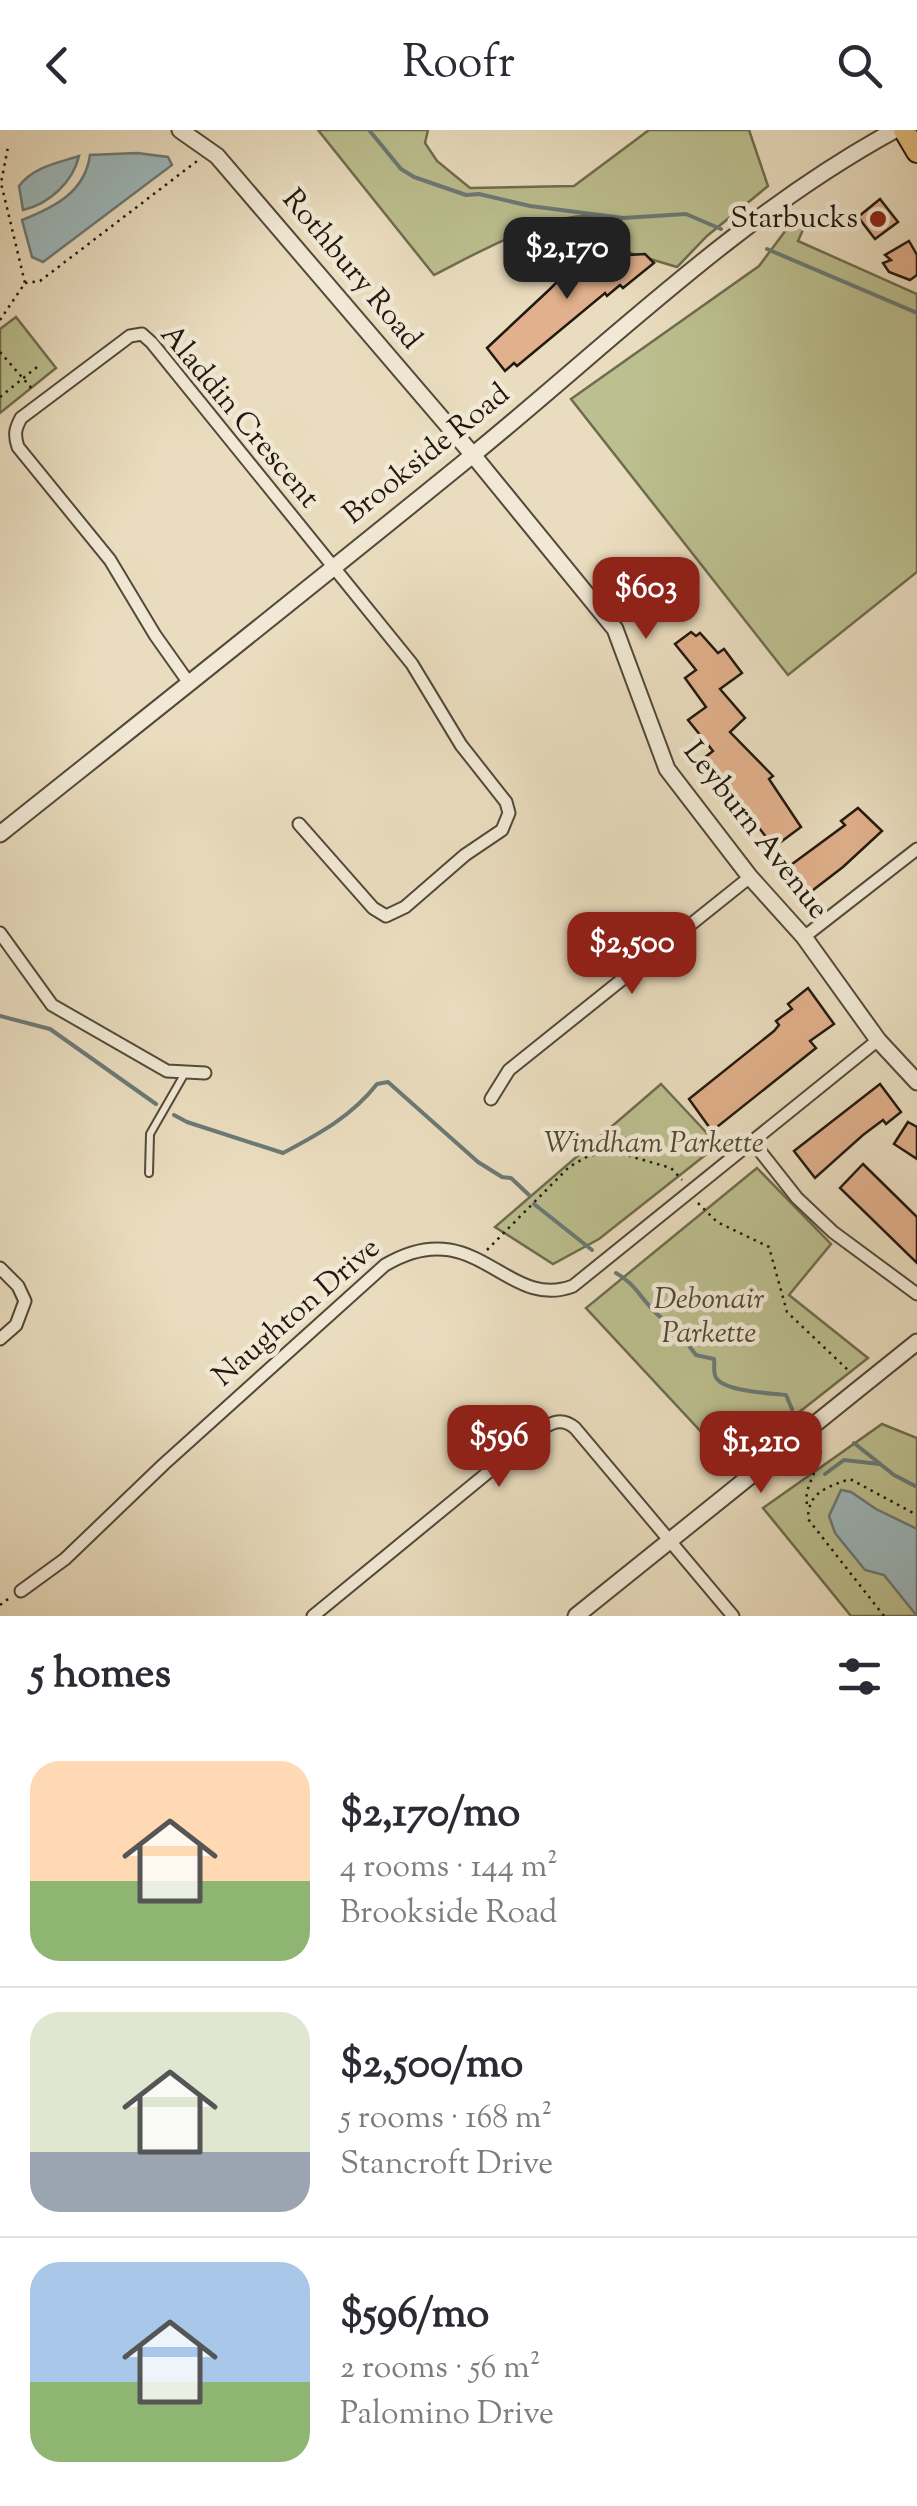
<!DOCTYPE html>
<meta charset="utf-8">
<style>
:root{--surface:#fff;--page:#f7f7f7;--text:#2b2b33;--muted:#7c7c81;--line:#e1e1e2;--accent:#8f2418}
body{margin:0;font-family:"Sorts Mill Goudy",serif;background:var(--page);color:var(--text);height:100vh;display:flex;flex-direction:column;font-size:38px;white-space:nowrap}
*{box-sizing:border-box;margin:0}
p{font-size:32px;color:var(--muted)}
.icon{flex:none;width:55px;height:55px;fill:none;stroke:currentColor;stroke-width:2;stroke-linecap:round;stroke-linejoin:round}
.map{position:relative;height:1486px;overflow:hidden}
.details{display:flex;flex-direction:column;background:var(--surface);flex:1}
.details>*{flex:none}
.price{position:absolute;translate:-50% -85px;padding:0 22px;border-radius:20px;background:var(--accent);color:#fff;font-size:32px;line-height:65px;filter:drop-shadow(0 2px 5px #0008)}
.price::after{content:'';position:absolute;left:50%;top:60px;width:30px;height:22px;margin-left:-15px;background:inherit;clip-path:polygon(0 0,100% 0,50% 100%)}
.price.current{background:#222;color:#fff}
ul{padding:0;list-style:none}
li{display:flex;align-items:center;gap:30px;height:250px;padding:0 30px}
li+li{border-top:2px solid var(--line)}
li span{display:grid;place-items:center;flex:none;width:280px;height:200px;border-radius:30px;color:#555}
li>.icon{margin-inline-start:auto}
span .icon{width:120px;height:120px;fill:#fffc;stroke-width:1}
li b{font-size:42px}
h2{display:flex;justify-content:space-between;align-items:center;height:120px;padding:0 30px;font-size:42px}
header{display:flex;justify-content:space-between;align-items:center;height:130px;padding:0 30px;background:var(--surface);font-size:45px;font-weight:600}
.map>svg:first-child{display:block}
</style>
<header><svg class="icon" aria-label="back" viewBox="0 0 24 24"><path d="M15 5l-7 7 7 7"/></svg>Roofr<svg class="icon" aria-label="search" viewBox="0 0 24 24"><circle cx="10" cy="10" r="6"/><path d="M15 15l6 6"/></svg></header>
<div class="map">
<svg width="917" height="1486" viewBox="0 0 917 1486">
<rect width="100%" height="100%" fill="#eaddbf"/>
<filter id="stains"><feTurbulence type="fractalNoise" baseFrequency=".002" numOctaves="4"/><feColorMatrix values="0 0 0 0 .2 0 0 0 0 .09 0 0 0 0 .02 0 0 0 .5 -.17"/></filter>
<radialGradient id="worn" r=".72"><stop offset=".6" stop-color="#630" stop-opacity="0"/><stop offset="1" stop-color="#630" stop-opacity=".3"/></radialGradient>
<g fill="#bcbf8f" stroke="#6e6c4e" stroke-width="2.5">
<path d="M318,0H428L425,13L437,31L470,58L574,56L649,0H749L768,56L707,106L677,137L630,123C626,115 623,102 617,96C580,61 471,127 434,145Z"/>
<polygon points="795,88 806,93 798,111 917,164 917,442 788,545 571,269 759,136"/>
<polygon points="16,187 56,238 0,283 0,199"/>
<polygon points="661,954 718,1015 599,1109 553,1134 495,1097"/>
<polygon points="757,1038 831,1114 789,1165 868,1228 732,1335 586,1178"/>
<polygon points="882,1294 917,1308 917,1486 851,1486 763,1378"/>
</g>
<g fill="#9db9bd" stroke="#6b7977" stroke-width="2.5">
<path d="M137,23L168,27L172,35L43,132L32,127L22,90C55,77 85,62 90,25Z"/>
<path d="M79,26C73,52 49,74 23,80L19,56C33,37 57,33 79,26Z"/>
<polygon points="841,1360 851,1362 876,1379 917,1399 917,1486 884,1445 865,1440 835,1403 829,1386"/>
</g>
<g fill="none" stroke-linecap="round" stroke-linejoin="round">
<g stroke="#6b7977" stroke-width="4">
<polyline points="369,0 401,39 414,47 466,65 479,64 530,76 623,88 686,84 721,99"/>
<polyline points="767,119 917,183"/>
<polyline points="0,886 50,899 156,974"/>
<path d="M174,985L187,992L283,1023C319,1004 352,986 377,954L388,952L478,1032L502,1047L511,1048L529,1065"/>
<polyline points="534,1074 592,1120"/>
<path d="M616,1143C635,1153 641,1169 657,1184C673,1198 683,1207 696,1225L714,1229C715,1234 713,1239 715,1245C719,1262 772,1263 786,1265L792,1279"/>
<polyline points="854,1313 894,1345 917,1357"/>
<polyline points="825,1344 844,1330 879,1334"/>
</g>
</g>
<g fill="#e1b08c" stroke="#21180e" stroke-width="2.5">
<polygon points="880,69 898,92 875,109 858,87"/>
<polygon points="909,111 917,125 917,145 910,150 889,142 883,133 891,130 885,125"/>
<polygon points="609,113 621,129 628,125 645,124 654,133 623,158 620,155 607,166 605,163 517,236 514,233 505,241 487,218 550,159 558,151 554,146 588,121 592,126"/>
<polygon points="691,502 696,506 700,503 718,523 724,519 742,543 720,559 745,588 730,602 773,646 769,649 801,697 774,717 720,648 715,651 706,641 711,637 704,628 713,621 688,590 706,577 685,548 696,540 675,514"/>
<polygon points="858,678 882,701 843,737 804,767 784,740 845,695 841,691"/>
<polygon points="808,858 834,894 810,911 816,918 712,1001 689,969 774,901 779,895 776,891 792,879 788,874"/>
<polygon points="880,954 901,982 886,994 883,990 863,1005 815,1048 794,1021"/>
<polygon points="908,992 917,997 917,1029 894,1014"/>
<polygon points="863,1034 917,1087 917,1133 840,1058"/>
</g>
<g fill="none" stroke-linecap="round" stroke-linejoin="round">
<defs>
<polyline id="service" points="149,1043 150,1004 185,943"/>
<g id="minor">
<path d="M189,553L155,505L110,430L18,317C14,305 15,299 21,288L130,206L142,204L152,213L412,534L461,615L506,672L509,683L502,700L465,725L405,777L386,786L373,778L299,694"/>
<polyline points="0,803 52,875 167,941 205,943"/>
<polyline points="804,807 917,719"/>
<polyline points="491,969 509,940 750,747"/>
<polyline points="752,1011 797,1068 833,1102 917,1164"/>
<polyline points="0,1138 18,1156 25,1171 16,1195 0,1209"/>
<path d="M21,1461L65,1429L164,1334L385,1135C476,1081 506,1182 573,1156L878,910"/>
<path d="M313,1486L536,1303C550,1293 561,1286 575,1298L733,1486"/>
</g>
<g id="tertiary">
<polyline points="180,0 217,26 473,325 615,499 667,639 750,747 804,807 878,910 917,952"/>
<path d="M0,704C158,578 317,452 474,324C611,212 739,85 895,0"/>
<polyline points="576,1486 917,1212"/>
</g>
<polyline id="primary" points="904,0 917,22"/>
</defs>
<use href="#service" stroke="#53493a" stroke-width="10"/>
<use href="#minor" stroke="#53493a" stroke-width="15"/>
<use href="#tertiary" stroke="#53493a" stroke-width="19"/>
<use href="#primary" stroke="#21180e" stroke-width="24"/>
<g stroke="#21180e" stroke-width="2.5" stroke-dasharray="2.5 5" stroke-linecap="butt">
<polyline points="25,153 40,151 197,31"/>
<polyline points="0,190 25,153 1,53 8,17"/>
<polyline points="0,222 34,261"/>
<polyline points="0,267 37,237"/>
<polyline points="698,1073 717,1092 769,1117 787,1182 849,1241"/>
<polyline points="487,1120 569,1037 588,1026 612,1021 671,1038 682,1050"/>
<path d="M807,1374C803,1356 821,1338 821,1318"/>
<polyline points="0,1475 11,1467"/>
<path d="M884,1486L808,1389C808,1362 827,1357 850,1349L917,1385"/>
</g>
<use href="#service" stroke="#f1e9d5" stroke-width="6"/>
<use href="#minor" stroke="#f1e9d5" stroke-width="11"/>
<use href="#tertiary" stroke="#f1e9d5" stroke-width="15"/>
<use href="#primary" stroke="#e5be80" stroke-width="20"/>
</g>
<circle fill="#8f2418" stroke="#f1e9d5" stroke-width="4" cx="878" cy="89" r="10"/>
<g text-anchor="middle" dominant-baseline="central" stroke-width="9" stroke-linejoin="round" paint-order="stroke">
<g font-size="30" fill="#21180e" stroke="#f1e9d5" text-anchor="end">
<text x="858" y="89">Starbucks</text>
</g>
<g font-size="30" fill="#21180e" stroke="#f1e9d5">
<text transform="translate(351 140) rotate(50)">Rothbury Road</text>
<text transform="translate(239 287) rotate(50)">Aladdin Crescent</text>
<text transform="translate(427 325) rotate(-39)">Brookside Road</text>
<text transform="translate(755 701) rotate(52)">Leyburn Avenue</text>
<text transform="translate(297 1183) rotate(-41)">Naughton Drive</text>
</g>
<g font-size="30" font-style="italic" fill="#504a35" stroke="#f1e9d5">
<text x="654" y="1014">Windham Parkette</text>
<text x="709" y="1170">Debonair<tspan x="709" dy="34">Parkette</tspan></text>
</g>
</g>
<rect width="100%" height="100%" filter="url(#stains)"/>
<rect width="100%" height="100%" fill="url(#worn)"/>
</svg>
<b class="price current" style="left:567px;top:172px">$2,170</b>
<b class="price" style="left:646px;top:512px">$603</b>
<b class="price" style="left:632px;top:867px">$2,500</b>
<b class="price" style="left:499px;top:1360px">$596</b>
<b class="price" style="left:761px;top:1366px">$1,210</b>
</div>
<section class="details">
<h2>5 homes<svg class="icon" aria-label="filters" viewBox="0 0 24 24"><path d="M4 7h16M4 17h16"/><circle cx="9" cy="7" r="2"/><circle cx="15" cy="17" r="2"/></svg></h2>
<ul>
<li><span style="background:linear-gradient(#ffd9b3 60%,#8fb573 0)"><svg class="icon" aria-label="home" viewBox="0 0 24 24"><path d="M3 11l9-7 9 7M6 9v11h12V9"/></svg></span><div><b>$2,170/mo</b><p>4 rooms · 144 m²</p><p>Brookside Road</p></div></li>
<li><span style="background:linear-gradient(#dfe7d0 70%,#9aa5b1 0)"><svg class="icon" aria-label="home" viewBox="0 0 24 24"><path d="M3 11l9-7 9 7M6 9v11h12V9"/></svg></span><div><b>$2,500/mo</b><p>5 rooms · 168 m²</p><p>Stancroft Drive</p></div></li>
<li><span style="background:linear-gradient(#a9c7e8 60%,#8fb573 0)"><svg class="icon" aria-label="home" viewBox="0 0 24 24"><path d="M3 11l9-7 9 7M6 9v11h12V9"/></svg></span><div><b>$596/mo</b><p>2 rooms · 56 m²</p><p>Palomino Drive</p></div></li>
</ul>
</section>
